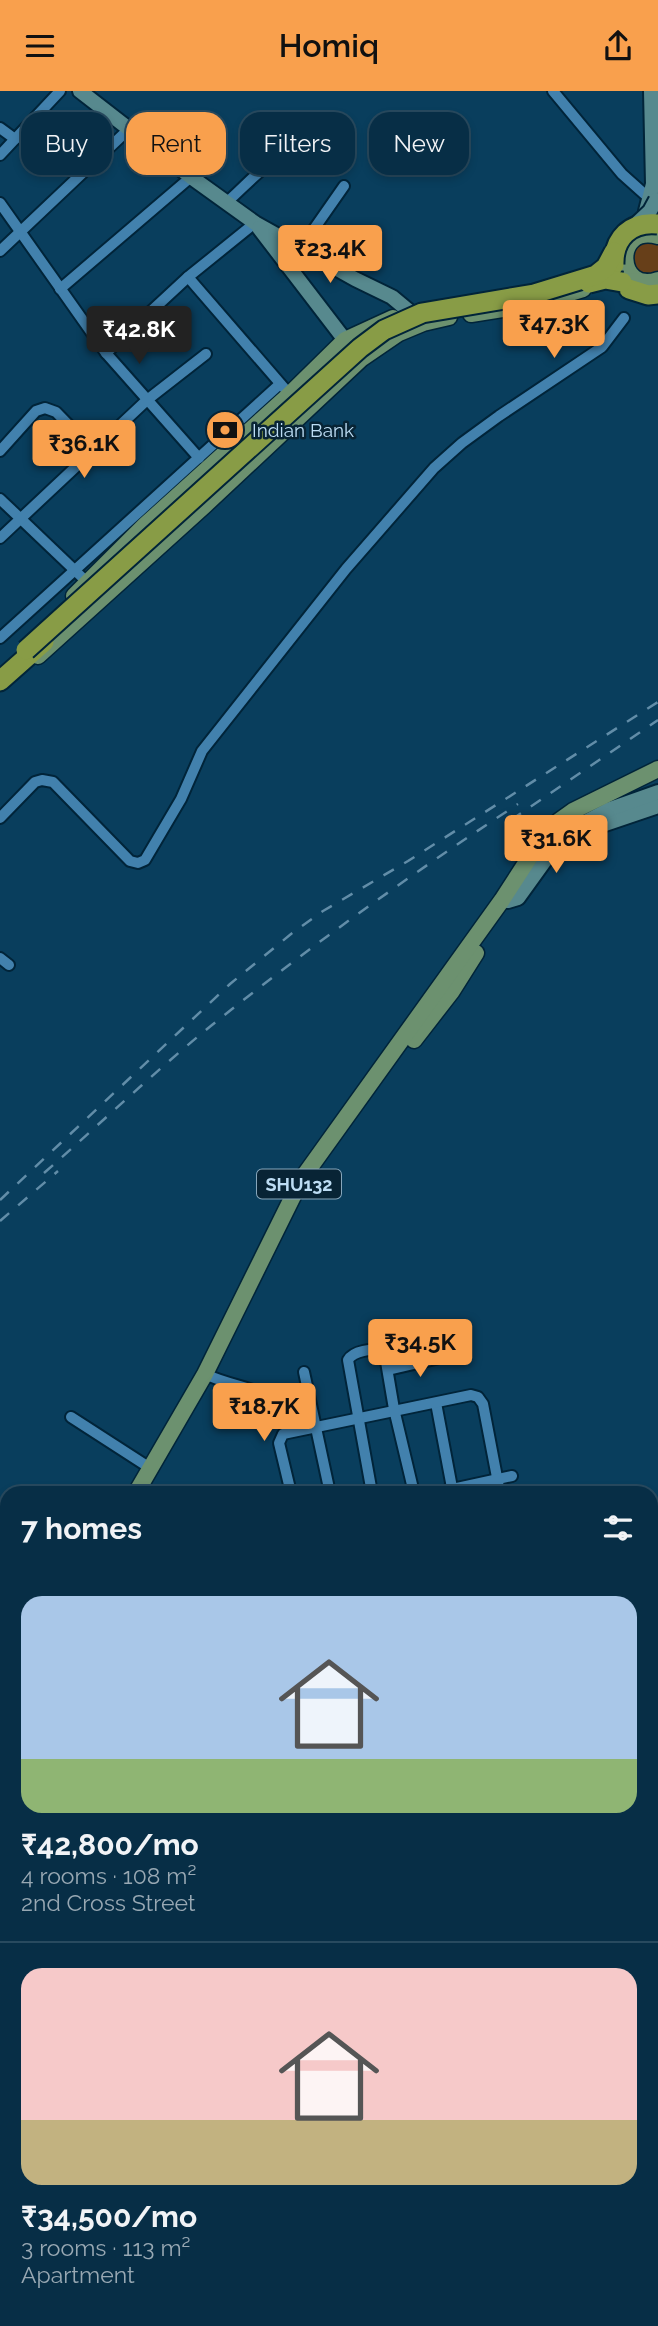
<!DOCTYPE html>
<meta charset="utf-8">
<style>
:root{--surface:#072e46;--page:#153a51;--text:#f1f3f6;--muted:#98a8b3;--line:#284a5f;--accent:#f9a04d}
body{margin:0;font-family:Raleway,sans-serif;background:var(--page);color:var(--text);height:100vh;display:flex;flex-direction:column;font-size:26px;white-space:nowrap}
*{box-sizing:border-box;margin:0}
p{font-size:23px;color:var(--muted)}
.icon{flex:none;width:38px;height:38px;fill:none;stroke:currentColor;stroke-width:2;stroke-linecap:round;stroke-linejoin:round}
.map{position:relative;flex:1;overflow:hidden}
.panel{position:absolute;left:0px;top:1395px;width:658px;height:842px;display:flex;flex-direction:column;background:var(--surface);border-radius:21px 21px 0 0;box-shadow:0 4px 10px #0003,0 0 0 2px var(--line)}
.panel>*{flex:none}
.banner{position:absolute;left:21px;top:21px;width:616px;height:63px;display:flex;gap:14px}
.price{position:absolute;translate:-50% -60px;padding:0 16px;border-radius:7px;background:var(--accent);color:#111;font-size:23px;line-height:46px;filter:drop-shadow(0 2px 4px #0008)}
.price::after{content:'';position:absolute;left:50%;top:42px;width:21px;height:16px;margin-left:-10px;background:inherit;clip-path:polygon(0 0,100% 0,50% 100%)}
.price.on{background:#222;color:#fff}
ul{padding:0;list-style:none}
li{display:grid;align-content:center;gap:14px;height:371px;padding:0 21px}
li+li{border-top:2px solid var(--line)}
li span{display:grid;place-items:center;height:217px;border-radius:21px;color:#555}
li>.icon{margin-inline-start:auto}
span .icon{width:126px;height:126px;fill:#fffc;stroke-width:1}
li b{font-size:30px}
h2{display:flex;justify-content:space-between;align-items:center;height:84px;padding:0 21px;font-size:30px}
.tag{padding:0 24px;border-radius:21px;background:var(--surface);box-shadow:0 4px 10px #0003,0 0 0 2px var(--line);font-size:24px;line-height:63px}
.tag.on{background:var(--accent);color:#111}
header{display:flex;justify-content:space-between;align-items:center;height:91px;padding:0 21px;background:var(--accent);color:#111;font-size:32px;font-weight:600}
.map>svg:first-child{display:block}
</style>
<header><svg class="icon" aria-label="menu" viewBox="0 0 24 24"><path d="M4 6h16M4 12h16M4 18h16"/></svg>Homiq<svg class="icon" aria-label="share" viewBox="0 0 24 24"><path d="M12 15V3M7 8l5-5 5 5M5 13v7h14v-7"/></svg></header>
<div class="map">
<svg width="658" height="2235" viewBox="0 0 658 2235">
<rect width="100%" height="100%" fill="#093e5d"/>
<polygon fill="#673f19" points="658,150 658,185 635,183 631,158 635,152"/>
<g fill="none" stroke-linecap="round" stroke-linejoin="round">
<defs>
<g id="street">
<polyline points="553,0 622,83 650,108"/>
<polyline points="0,37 15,48"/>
<polyline points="0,64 60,0"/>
<path d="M227,111C247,94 286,48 314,54C322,56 331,61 340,64"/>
<polyline points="0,112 106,262 199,367"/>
<polyline points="300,158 344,95"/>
<polyline points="0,160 129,38"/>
<polyline points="188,186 285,298"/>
<polyline points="60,198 191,86"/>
<polyline points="106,262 188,186 255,132"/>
<polyline points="0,360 36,320 45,317 56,321 93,359"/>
<polyline points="0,408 87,491"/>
<polyline points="0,447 147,309 206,263"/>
<polyline points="0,547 280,293"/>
<polyline points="0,727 35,691 42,689 53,691 130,770 138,772 145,769 181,708 202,660 346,478 434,377 462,352 499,325 602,256 624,227"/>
<polyline points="0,867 9,874"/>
<polyline points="388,1279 444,1266"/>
<polyline points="304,1281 330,1402"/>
<path d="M205,1283C237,1299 291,1299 306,1338"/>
<polyline points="436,1312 453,1402"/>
<polyline points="71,1326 150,1377"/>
<polyline points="291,1402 279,1352 283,1343 471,1304 478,1306 483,1313 500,1402"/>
<path d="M372,1402L348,1269C353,1260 372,1257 383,1260L385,1265L394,1318L414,1402"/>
<polyline points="434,1402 512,1385"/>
<polyline points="0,1508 7,1510"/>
<polyline points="0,1599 7,1602"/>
<polyline points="0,1658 7,1660"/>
<polyline points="0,1749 7,1751"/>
<polyline points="651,1792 658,1766"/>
<polyline points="0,1866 7,1869"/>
<polyline points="0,1973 7,1975"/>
<polyline points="0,2014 7,2016"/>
<polyline points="651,2049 658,2052"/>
<polyline points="0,2071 7,2072"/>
<polyline points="651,2141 658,2144"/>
<polyline points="0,2166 7,2152"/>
<polyline points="651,2211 658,2212"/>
<polyline points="49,2235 51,2230"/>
<polyline points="513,2235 514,2230"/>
<polyline points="603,2235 604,2230"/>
</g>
<g id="secondary">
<polyline points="80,0 191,86 255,132 355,188 392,206 422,231"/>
<polyline points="646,120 653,93 651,0"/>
<polyline points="259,137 351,257"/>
<polyline points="570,753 596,736 658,715"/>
<polyline points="502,809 508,810 518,807 554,757 578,735 610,718 658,701"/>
</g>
<g id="primary">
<path d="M658,145C612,133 617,204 658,189"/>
<polyline points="618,190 647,191"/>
<polyline points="471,223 534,213 583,198"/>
<polyline points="74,505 145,434 289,304 345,249 393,227"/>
<polyline points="38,565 204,415 361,268 399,242 423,232 449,226"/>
<polyline points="414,949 452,900 476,862"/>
<polyline points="136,1402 205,1283 301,1089 502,809 535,758 559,730 573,720 658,678"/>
<polyline points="0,1644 7,1632"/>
</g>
<g id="highway">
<polyline points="629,198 648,204 658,203"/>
<polyline points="0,590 44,551"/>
</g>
</defs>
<use href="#street" stroke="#012439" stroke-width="14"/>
<use href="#secondary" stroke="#012439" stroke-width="18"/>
<use href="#primary" stroke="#012439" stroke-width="19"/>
<use href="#highway" stroke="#012439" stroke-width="23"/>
<use href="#street" stroke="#4281ad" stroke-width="10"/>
<use href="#secondary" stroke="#57898e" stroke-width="14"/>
<use href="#primary" stroke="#6c916f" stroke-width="16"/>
<use href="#highway" stroke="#889c46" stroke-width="19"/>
<g stroke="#628da8" stroke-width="2.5" stroke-dasharray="12 12" stroke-linecap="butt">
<polyline points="511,729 658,629"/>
<path d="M44,1082C100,1033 154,981 212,934C310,855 413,782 518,713"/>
<polyline points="0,1109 230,893 291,843 323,820 408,770 658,611"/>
<polyline points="0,1130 58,1080"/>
</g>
<defs>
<polyline id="secondary-bridge" points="634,135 650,120 656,109"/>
<g id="highway-bridge">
<path d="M614,174C613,147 631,130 658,133"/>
<polyline points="589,192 605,188 622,191"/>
<polyline points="26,559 360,257 384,239 422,222 534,203 596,184 606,176 614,161"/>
</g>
</defs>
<use href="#secondary-bridge" stroke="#012439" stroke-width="18" stroke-linecap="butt"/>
<use href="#highway-bridge" stroke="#012439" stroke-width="23" stroke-linecap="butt"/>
<use href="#secondary-bridge" stroke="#57898e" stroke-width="14"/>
<use href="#highway-bridge" stroke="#889c46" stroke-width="19"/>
</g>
<defs>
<symbol id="bank-disc" viewBox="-11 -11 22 22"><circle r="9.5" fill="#f9a04d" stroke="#082435"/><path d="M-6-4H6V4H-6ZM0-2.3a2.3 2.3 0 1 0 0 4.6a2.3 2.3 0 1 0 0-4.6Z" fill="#111"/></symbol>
</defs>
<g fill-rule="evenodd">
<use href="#bank-disc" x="203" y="317" width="44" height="44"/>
</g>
<g text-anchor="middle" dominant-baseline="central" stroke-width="5" stroke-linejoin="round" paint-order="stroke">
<rect fill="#082435" stroke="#87a6bb" stroke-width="2" x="257" y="1078.5" width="84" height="29" rx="5"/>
<g font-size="18" font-weight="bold" fill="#bdddf4">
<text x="299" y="1093">SHU132</text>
</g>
<g font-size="19" fill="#bdddf4" stroke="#082435" text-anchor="start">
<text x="252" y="339">Indian Bank</text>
</g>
</g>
</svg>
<b class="price" style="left:330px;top:194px">₹23.4K</b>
<b class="price" style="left:554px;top:269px">₹47.3K</b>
<b class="price on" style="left:139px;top:275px">₹42.8K</b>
<b class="price" style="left:84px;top:389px">₹36.1K</b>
<b class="price" style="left:556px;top:784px">₹31.6K</b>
<b class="price" style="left:420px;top:1288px">₹34.5K</b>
<b class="price" style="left:264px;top:1352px">₹18.7K</b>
<div class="banner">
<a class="tag">Buy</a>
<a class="tag on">Rent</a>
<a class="tag">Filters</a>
<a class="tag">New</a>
</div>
<section class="panel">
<h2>7 homes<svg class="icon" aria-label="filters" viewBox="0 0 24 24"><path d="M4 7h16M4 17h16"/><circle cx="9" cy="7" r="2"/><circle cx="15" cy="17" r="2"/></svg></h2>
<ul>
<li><span style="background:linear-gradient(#a9c7e8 75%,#8fb573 0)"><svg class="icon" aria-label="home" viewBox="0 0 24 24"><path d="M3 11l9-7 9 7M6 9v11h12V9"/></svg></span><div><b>₹42,800/mo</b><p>4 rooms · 108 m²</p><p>2nd Cross Street</p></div></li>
<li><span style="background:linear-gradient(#f6c9c9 70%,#c2b280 0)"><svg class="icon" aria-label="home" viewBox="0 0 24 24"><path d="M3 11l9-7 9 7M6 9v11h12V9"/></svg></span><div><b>₹34,500/mo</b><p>3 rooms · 113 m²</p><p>Apartment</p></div></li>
</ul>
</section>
</div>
